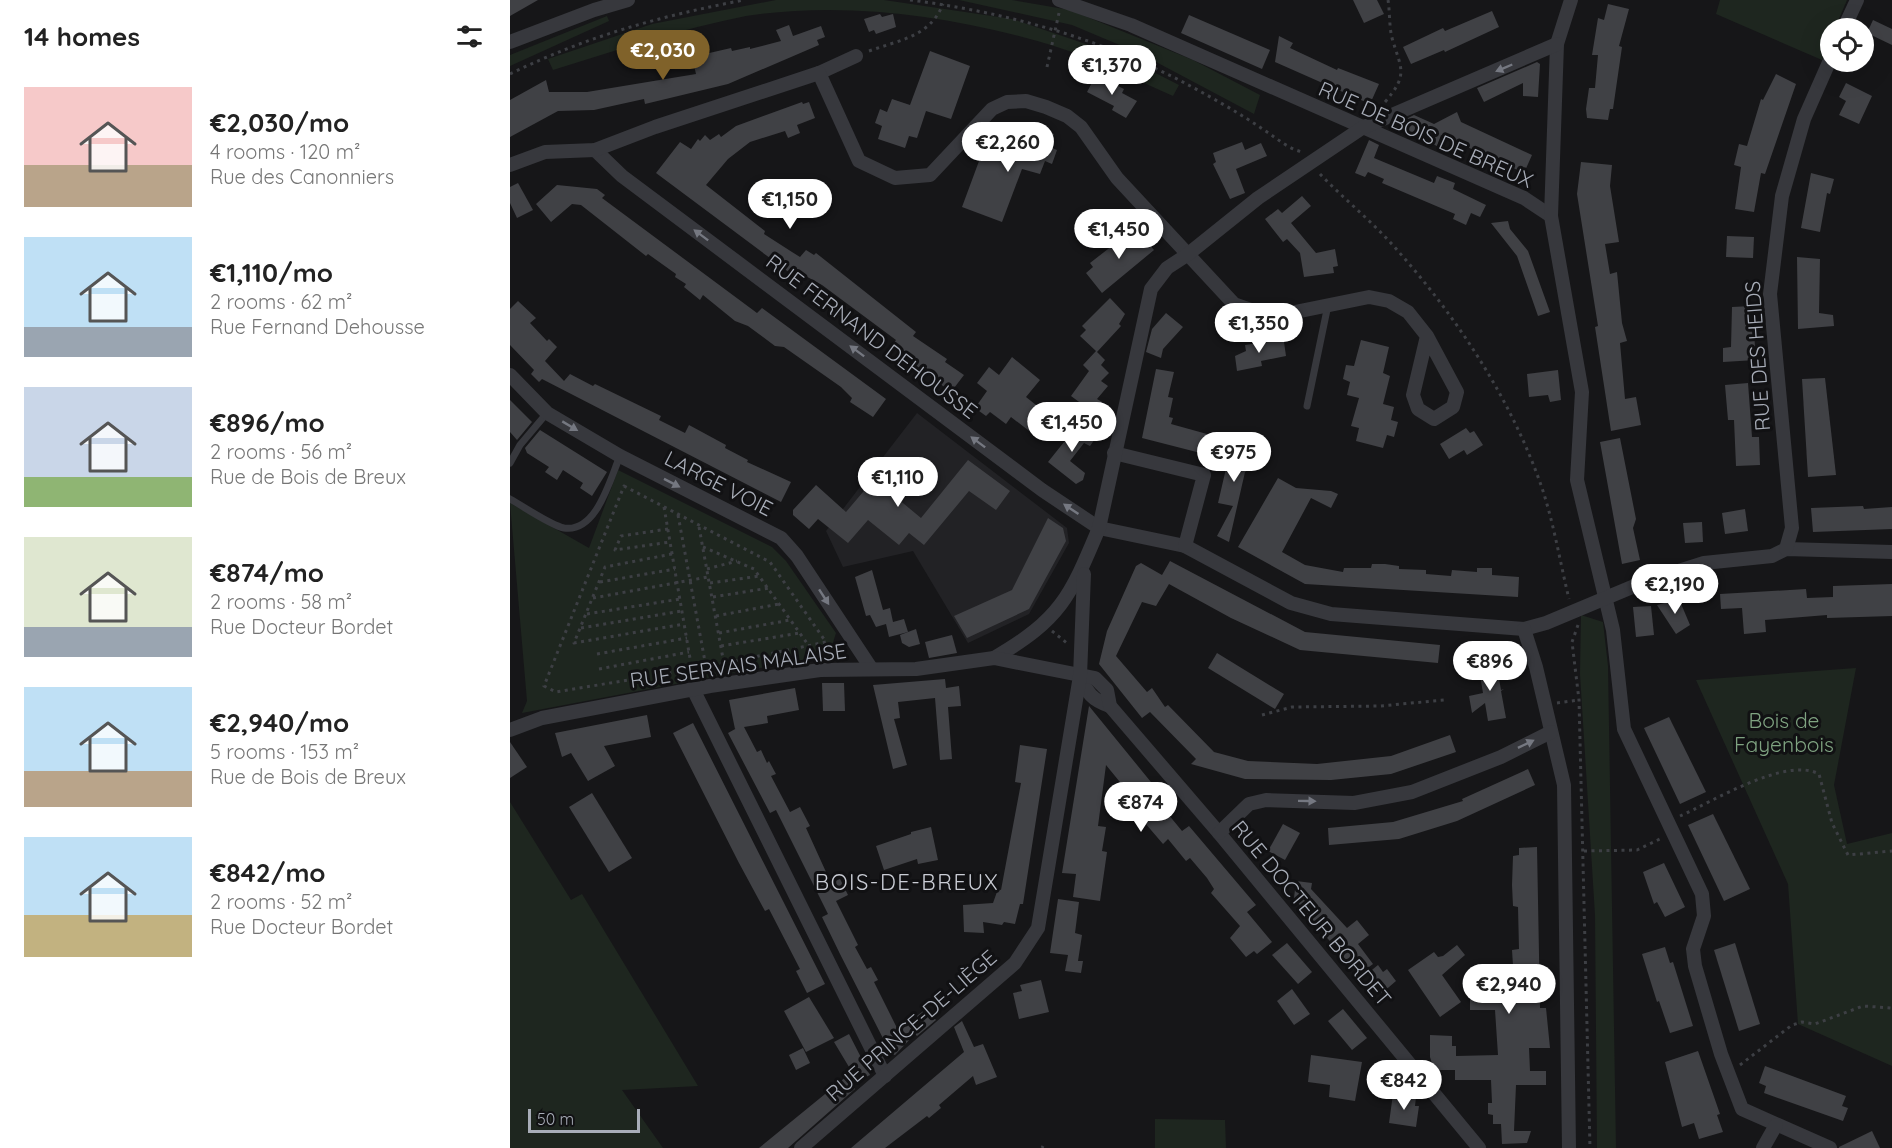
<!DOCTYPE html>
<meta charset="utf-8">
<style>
:root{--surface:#fff;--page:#f6f6f6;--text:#222;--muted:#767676;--accent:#80622a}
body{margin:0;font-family:Quicksand,sans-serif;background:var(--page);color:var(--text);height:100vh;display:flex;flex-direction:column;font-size:22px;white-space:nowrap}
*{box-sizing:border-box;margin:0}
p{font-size:20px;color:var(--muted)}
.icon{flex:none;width:33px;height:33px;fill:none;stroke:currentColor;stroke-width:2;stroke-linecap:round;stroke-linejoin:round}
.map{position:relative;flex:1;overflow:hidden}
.sheet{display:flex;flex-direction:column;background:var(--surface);width:510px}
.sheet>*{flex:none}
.controls{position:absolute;left:1310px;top:18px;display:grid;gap:12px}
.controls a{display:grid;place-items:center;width:54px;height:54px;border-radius:50%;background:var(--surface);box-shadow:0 6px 24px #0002;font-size:30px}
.scale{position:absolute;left:18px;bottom:15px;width:112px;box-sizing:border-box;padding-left:6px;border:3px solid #a8adb8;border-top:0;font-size:16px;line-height:21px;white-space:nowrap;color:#a8adb8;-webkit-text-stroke:4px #111113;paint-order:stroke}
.price{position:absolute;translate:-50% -51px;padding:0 14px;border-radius:21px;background:#fff;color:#222;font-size:20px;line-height:39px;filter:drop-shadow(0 2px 3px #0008)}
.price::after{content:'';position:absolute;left:50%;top:36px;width:18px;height:14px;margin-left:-9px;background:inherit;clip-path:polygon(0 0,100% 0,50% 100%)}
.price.active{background:var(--accent);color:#fff}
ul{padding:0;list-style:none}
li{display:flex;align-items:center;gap:18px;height:150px;padding:0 24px}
li span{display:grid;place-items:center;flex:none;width:168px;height:120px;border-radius:0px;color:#555}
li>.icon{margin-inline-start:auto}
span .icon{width:72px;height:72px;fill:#fffc;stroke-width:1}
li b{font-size:26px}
h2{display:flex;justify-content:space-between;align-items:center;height:72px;padding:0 24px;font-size:26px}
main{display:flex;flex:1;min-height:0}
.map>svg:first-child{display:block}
</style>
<main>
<section class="sheet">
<h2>14 homes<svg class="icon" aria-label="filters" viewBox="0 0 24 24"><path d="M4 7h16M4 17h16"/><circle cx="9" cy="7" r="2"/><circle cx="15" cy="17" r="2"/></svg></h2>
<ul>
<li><span style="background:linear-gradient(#f6c9c9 65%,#b9a48a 0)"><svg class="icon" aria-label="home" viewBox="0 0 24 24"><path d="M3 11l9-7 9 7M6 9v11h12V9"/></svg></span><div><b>€2,030/mo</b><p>4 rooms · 120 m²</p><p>Rue des Canonniers</p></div></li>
<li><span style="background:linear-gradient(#bfe0f5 75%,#9aa5b1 0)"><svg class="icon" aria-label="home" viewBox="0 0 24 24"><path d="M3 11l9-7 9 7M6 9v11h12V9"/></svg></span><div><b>€1,110/mo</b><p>2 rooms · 62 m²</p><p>Rue Fernand Dehousse</p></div></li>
<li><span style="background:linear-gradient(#c9d6e8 75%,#8fb573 0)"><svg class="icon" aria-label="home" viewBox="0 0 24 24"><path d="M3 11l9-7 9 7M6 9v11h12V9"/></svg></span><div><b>€896/mo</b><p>2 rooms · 56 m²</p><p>Rue de Bois de Breux</p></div></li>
<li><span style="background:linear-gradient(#dfe7d0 75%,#9aa5b1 0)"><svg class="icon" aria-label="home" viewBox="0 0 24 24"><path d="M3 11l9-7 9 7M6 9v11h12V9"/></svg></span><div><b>€874/mo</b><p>2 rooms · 58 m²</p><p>Rue Docteur Bordet</p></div></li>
<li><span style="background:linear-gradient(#bfe0f5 70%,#b9a48a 0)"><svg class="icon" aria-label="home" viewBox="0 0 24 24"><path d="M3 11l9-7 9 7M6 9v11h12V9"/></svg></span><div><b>€2,940/mo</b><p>5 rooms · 153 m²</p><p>Rue de Bois de Breux</p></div></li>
<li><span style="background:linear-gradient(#bfe0f5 65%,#c2b280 0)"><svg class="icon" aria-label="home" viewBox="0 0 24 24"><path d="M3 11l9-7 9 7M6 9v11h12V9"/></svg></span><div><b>€842/mo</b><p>2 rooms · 52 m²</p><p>Rue Docteur Bordet</p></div></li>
</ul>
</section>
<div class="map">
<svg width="1382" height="1148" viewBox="0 0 1382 1148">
<rect width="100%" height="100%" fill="#161618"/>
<polygon fill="#222225" points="407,413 557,528 559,543 519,614 458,643 403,551 333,567 316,531"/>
<g fill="#1e261f">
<path d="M266,0H374L502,19L614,57L669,85L663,96C626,80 588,60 550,48C453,17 338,0 236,16C171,29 107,50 43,70L38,59L142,24Z"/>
<polygon points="449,0 502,0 560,10 683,60 750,95 744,114 631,54 562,25"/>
<polygon points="1210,0 1337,0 1325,28 1320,28 1320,41 1312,60 1206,14"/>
<polygon points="97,16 99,21 0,66 0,55"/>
<polygon points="108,470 262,547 276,561 326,633 319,655 12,713 17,701 0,503 79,548"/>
<polygon points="1071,615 1093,622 1098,666 1106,1148 1087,1148 1085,915 1070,674"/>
<polygon points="1346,668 1324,785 1337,844 1382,833 1382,1066 1288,1024 1278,884 1186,680"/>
<polygon points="0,802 61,900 72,894 188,1086 112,1090 153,1148 0,1148"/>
<polygon points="645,1119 715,1120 716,1148 645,1148"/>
</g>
<g fill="#404145">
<polygon points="0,0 28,0 0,16"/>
<polygon points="843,0 867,0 874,14 854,23"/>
<polygon points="1098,4 1119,9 1109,46 1112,47 1103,109 1100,109 1098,120 1077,118 1076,109 1079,88 1085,88 1088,55 1082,55 1088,18 1094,20"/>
<polygon points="982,11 989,27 935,52 934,50 901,64 893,47 933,28 935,31"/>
<polygon points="370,14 372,17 383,14 386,27 366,34 364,30 359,32 354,19"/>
<polygon points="679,15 760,50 752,69 671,33"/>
<polygon points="1363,20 1382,29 1382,45 1357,33"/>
<polygon points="279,25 283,36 311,26 315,37 307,40 309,45 218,84 135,104 134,99 84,110 48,111 0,137 0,100 36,80 39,92 77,92 186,74 182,57 221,48 222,51 240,47 240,49 271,41 266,30"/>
<polygon points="769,36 783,43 780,48 827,70 828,68 869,84 860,104 765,62"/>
<polygon points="420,51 460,66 441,119 416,111 407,138 399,136 395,148 368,139 372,126 365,123 370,109 377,112 382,99 400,105"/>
<polygon points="1027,62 1030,64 1028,97 1013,96 1013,83 974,102 967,88"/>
<polygon points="1266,74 1286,84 1255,174 1251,173 1244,212 1225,209 1231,167 1224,165 1229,144 1237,146 1251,99 1253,100"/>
<polygon points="586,75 614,89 612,93 627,101 616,118 602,110 604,106 577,92"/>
<polygon points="1336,83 1362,96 1349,124 1329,115 1336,101 1329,97"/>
<polygon points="292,102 293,104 299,102 305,118 287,125 290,133 278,138 275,131 240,142 218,159 196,185 255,231 254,234 282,252 290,257 296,250 304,255 306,253 406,332 403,336 437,359 435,362 454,375 441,392 381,347 386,340 312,285 292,274 288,279 146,173 170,142 181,149 188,139 190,141 195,135 200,140 209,134 211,137 226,126"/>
<polygon points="947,112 951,122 1022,155 1014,173 931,135 927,146 888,129 892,121 904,115 924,124"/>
<polygon points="517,124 544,134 540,147 547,150 542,164 535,161 530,174 512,169 492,222 452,207 472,153 495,162 505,135 513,137"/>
<polygon points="859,140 869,145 864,158 924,183 927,176 945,183 943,189 976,205 970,217 961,213 956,225 943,219 945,214 872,183 874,179 858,172 855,177 845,173"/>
<polygon points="732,142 735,150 751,143 757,156 726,169 735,193 720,199 703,164 706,162 703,153"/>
<polygon points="1071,162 1102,165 1100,186 1109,242 1095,244 1100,274 1107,272 1112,323 1117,341 1110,343 1115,399 1126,397 1131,425 1101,431 1085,327 1088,326 1067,194"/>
<polygon points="1301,173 1324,179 1320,194 1317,193 1310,232 1291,228"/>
<polygon points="8,183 23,210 7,218 0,203 0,187"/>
<polygon points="47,185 87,189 95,195 92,198 247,313 252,308 376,399 363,417 340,402 342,398 331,387 274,347 265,346 238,326 225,321 193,295 190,300 174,287 176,284 165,277 166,274 138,254 136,256 71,205 62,204 41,222 26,204"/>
<polygon points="792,196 801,206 781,223 806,253 825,249 828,266 823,267 824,273 794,277 790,253 777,239 773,242 755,219 768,209 772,213"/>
<polygon points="998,221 1000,229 1018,251 1040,312 1028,316 1007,256 981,223"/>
<polygon points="625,228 644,250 592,293 576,273 583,267 580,263"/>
<polygon points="1217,236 1244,237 1243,258 1216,257"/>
<polygon points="1287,257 1310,259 1309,313 1323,315 1324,326 1288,329"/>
<polygon points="600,298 615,314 609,324 611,326 587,352 595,360 591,365 599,373 591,381 598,386 587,399 592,402 584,413 561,396 579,371 573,365 586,351 570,336 576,330 572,326"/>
<polygon points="8,301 26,318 20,323 37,341 39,339 47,347 35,361 54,381 60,374 83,386 85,384 151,416 149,420 175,433 179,425 216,445 215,448 238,460 237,462 281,482 271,502 32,379 29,382 21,374 24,370 0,345 0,309"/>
<polygon points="1242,306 1246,360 1213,362 1213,348 1221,347 1222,307"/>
<polygon points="656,313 673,327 653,349 651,358 636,352 642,329"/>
<polygon points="851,340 879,347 873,373 880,376 873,404 884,407 881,420 888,422 884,437 877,435 873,448 846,441 849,428 841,426 849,398 837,395 840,382 833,379 836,365 844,366"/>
<polygon points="761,341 774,342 776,356 751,361 752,366 727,371 725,356 736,351 735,345"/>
<polygon points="502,357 530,380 516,397 541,417 527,437 501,417 496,424 480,412 476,416 465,408 477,391 467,383 479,367 489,375"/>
<polygon points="646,369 664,372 658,397 663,398 659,417 663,418 661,424 715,439 710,458 632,438"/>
<polygon points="1048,370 1051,400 1040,402 1038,395 1019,397 1017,374"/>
<polygon points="1315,378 1326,475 1298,477 1292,379"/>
<polygon points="1238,383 1242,437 1249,437 1250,465 1226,466 1224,420 1218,420 1215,385"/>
<polygon points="0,400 22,422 7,440 0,432"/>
<polygon points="570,422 587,436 580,446 574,443 560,461 575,473 573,480 566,484 538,462"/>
<polygon points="956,428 960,433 964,431 973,445 957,455 954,450 939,459 930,444"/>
<polygon points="30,430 97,472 82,496 70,488 73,483 53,470 47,480 35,472 39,467 17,453 15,448"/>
<polygon points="1110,438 1126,519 1123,528 1130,560 1112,564 1090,442"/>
<polygon points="733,440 746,464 735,472 719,542 707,536 723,506 708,503 718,460 710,458"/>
<polygon points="458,460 500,491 486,510 459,491 414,545 399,533 389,545 358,520 338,543 308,519 299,529 283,515 283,510 306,485 336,512 364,479 411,518"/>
<polygon points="768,478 786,488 821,491 828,494 821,508 801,498 772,552 795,565 833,572 834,568 861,568 862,564 875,564 889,566 889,569 916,570 916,574 941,576 942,570 967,572 967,568 982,568 982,575 1009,577 1008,597 795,584 728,547"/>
<polygon points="1353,506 1354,509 1382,507 1382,529 1303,532 1301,508"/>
<polygon points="1235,509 1238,531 1215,534 1212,513"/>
<polygon points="538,518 553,528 556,541 519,609 457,638 444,616 502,590"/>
<polygon points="1192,522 1193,542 1175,543 1173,523"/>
<polygon points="660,561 795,632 930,645 928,663 790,650 721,618 659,584 646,606 632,602 606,656 637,692 642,688 655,707 658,705 704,752 738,761 807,764 881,756 940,735 946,752 881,774 821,780 735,779 681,764 686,759 640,712 632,718 589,664 597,631 626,566 631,563 652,575"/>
<polygon points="362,570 373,610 380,608 383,622 394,619 398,632 379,637 376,624 366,627 360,615 356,616 345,577"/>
<polygon points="1382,584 1382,616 1317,618 1317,615 1255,620 1256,632 1234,634 1232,608 1211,609 1210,594 1296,589 1297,598 1323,597 1323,586"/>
<polygon points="1169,599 1180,625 1166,634 1147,605"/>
<polygon points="1141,606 1144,635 1126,637 1123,607"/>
<polygon points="406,629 410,644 399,647 392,643 390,635"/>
<polygon points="442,635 447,653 419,658 415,642"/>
<polygon points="707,653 774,694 765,709 698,668"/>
<polygon points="986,661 991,690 994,689 991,691 996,718 978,721 975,703 962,713 959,696 973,693 968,663"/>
<polygon points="435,679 436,688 449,686 451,706 438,707 442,759 430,760 425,698 388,702 390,718 384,719 397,765 383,769 363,685"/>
<polygon points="312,683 334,683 335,711 313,711"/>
<polygon points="285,688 289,710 257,716 258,723 234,727 247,752 251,750 257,763 259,761 266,774 261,776 280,812 290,807 300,826 296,828 321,883 330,879 338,895 326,901 348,945 345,947 357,969 361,967 368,980 364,982 388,1030 416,1009 426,1020 407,1036 405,1034 385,1055 381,1054 330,954 312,917 318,914 266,810 260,813 218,733 227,728 225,729 219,700"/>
<polygon points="579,706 645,787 642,789 647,795 644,797 672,831 679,826 746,905 737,912 762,942 747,954 744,951 736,957 720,938 730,926 701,893 704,889 697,878 680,858 676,861 658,839 653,844 635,823 637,821 629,812 632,809 596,765 588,826 596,827 592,851 597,852 590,901 563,897 566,874 552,873"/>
<polygon points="137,715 141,737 94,746 105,766 78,781 61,753 52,757 45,733"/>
<polygon points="1159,717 1196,792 1170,804 1134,728"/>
<polygon points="183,723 315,984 297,993 286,971 290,969 259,909 255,911 229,863 163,733"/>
<polygon points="0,742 17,767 0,778"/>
<polygon points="510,745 537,749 513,904 510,904 505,924 494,922 492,925 473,922 474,933 454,932 453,905 483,903 488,889 491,890 511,783 505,782"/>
<polygon points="1018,769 1025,785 947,821 889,839 819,845 818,828 883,822 953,801 952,799"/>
<polygon points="82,793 122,858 99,872 59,807"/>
<polygon points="1203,814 1240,889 1214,901 1178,825"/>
<polygon points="773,824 790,833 775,860 758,851"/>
<polygon points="421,827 428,860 408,864 407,859 374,870 366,846 401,834 401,832"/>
<polygon points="1027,847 1030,1008 1036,1008 1040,1048 1019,1048 1020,1071 1036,1071 1036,1085 1006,1085 1004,1131 1021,1131 1017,1143 992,1144 991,1124 983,1124 983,1115 978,1114 978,1103 982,1103 981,1080 945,1080 945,1070 924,1070 920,1057 920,1035 942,1036 942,1046 946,1046 946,1056 988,1055 985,1010 960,1010 960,999 1005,997 1002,950 1009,949 1008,907 1003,906 1002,885 1003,856 1009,855 1009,848"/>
<polygon points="1154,863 1175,907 1155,917 1147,902 1144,904 1133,872"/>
<polygon points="786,881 802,883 801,889 837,928 847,920 859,935 848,944 863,964 848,975 784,898"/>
<polygon points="548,899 569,902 565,933 572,935 568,961 573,961 571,973 555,971 558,955 540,953"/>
<polygon points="777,943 802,972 788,984 762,955"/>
<polygon points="1225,943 1250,1024 1229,1031 1204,950"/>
<polygon points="947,945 955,955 932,975 951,1002 930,1017 898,970 924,952 928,957 933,956"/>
<polygon points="1155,947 1160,963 1163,962 1183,1026 1160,1033 1149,1001 1147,1002 1132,954"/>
<polygon points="868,965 873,972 877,969 886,981 872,993 857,974"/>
<polygon points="531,980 539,1012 509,1019 503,993 512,991 510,985"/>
<polygon points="782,989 800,1014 784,1025 767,1001"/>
<polygon points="299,997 324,1038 296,1052 274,1011"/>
<polygon points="833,1009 857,1038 842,1050 818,1021"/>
<polygon points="452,1021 464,1047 473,1044 487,1077 466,1085 463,1076 429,1105 431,1108 419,1118 417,1116 375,1148 341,1148 454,1052 444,1027"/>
<polygon points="339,1034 360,1075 341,1084 345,1089 278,1148 249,1148 342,1072 324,1042"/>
<polygon points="293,1048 300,1063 286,1070 279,1055"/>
<polygon points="1188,1051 1210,1114 1207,1115 1213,1132 1189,1139 1184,1123 1172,1127 1155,1062"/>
<polygon points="801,1055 852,1062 845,1101 819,1097 820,1085 798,1082"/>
<polygon points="1255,1066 1336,1096 1332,1106 1338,1108 1333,1121 1254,1093 1256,1086 1249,1083"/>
<polygon points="883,1094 906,1097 905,1106 909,1106 906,1127 879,1123"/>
<polygon points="1362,1131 1370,1148 1329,1148 1329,1147"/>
</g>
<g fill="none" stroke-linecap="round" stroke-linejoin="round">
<g stroke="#3d3f44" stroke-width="3" stroke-dasharray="3 4.5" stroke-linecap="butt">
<path d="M400,0C494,12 586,37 671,81C699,96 728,112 754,130C768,139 778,149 793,152"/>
<path d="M359,51C389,40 420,37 433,4"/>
<polyline points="537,67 549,13"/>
<path d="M0,74C77,36 151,16 234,0"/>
<path d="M875,102C899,74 891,69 882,38C879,26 880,12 878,0"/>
<path d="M810,174C835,200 864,223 888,251C949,320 1002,401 1032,488C1044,524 1050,562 1059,599"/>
<polygon points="114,486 260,562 316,642 196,667 46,692 34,686"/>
<polyline points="154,507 182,670"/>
<polyline points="168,515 196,667"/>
<polyline points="189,527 214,664"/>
<polyline points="158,529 111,536 105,550 160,542"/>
<polyline points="193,547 244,569 299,646"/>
<polyline points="162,554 95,567 64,643 174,624"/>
<polyline points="197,569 227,561"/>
<polyline points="90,582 165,569"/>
<polyline points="200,583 250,576"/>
<polyline points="203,597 259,588"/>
<polyline points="83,598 198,577"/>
<polyline points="77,614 170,599"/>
<polyline points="206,616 269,604"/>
<polyline points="1068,625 1062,642 1069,700 1080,1148"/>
<polyline points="71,628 172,611"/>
<polyline points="542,631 558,644"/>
<polyline points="209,633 280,620"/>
<polyline points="211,646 290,633"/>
<polyline points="87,654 177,638"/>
<polyline points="89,669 179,652"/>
<polyline points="1047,703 1069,700"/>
<polyline points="752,715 782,707 870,706 934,700"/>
<path d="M1170,816C1202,802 1276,756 1309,774L1322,823L1338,855L1382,851"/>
<polyline points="1074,851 1127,850 1150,839"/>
<polyline points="1230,1065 1282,1025 1292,1022 1305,1024 1353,1006 1382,1008"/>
<polyline points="532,1148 533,1146"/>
</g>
<g stroke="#37383d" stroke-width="7">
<polyline points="797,406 818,305"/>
<polyline points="0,463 10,445 37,413"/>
<path d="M0,499C13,506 40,525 54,528C87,533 100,479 110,456"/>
</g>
<g stroke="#37383d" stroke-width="14">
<polyline points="549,0 621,25 1014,198 1041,216"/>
<polyline points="1061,0 1047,44 1041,216 1072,392 1067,480 1103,630 1114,729 1192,894 1194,916 1183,949 1185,966 1211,1054 1232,1109 1320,1148"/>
<polyline points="1334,28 1347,0"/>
<polyline points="0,42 84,10 118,0"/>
<polyline points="309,73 346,56"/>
<polyline points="85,150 112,176 532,490 589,528 675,546 781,603 821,614 1014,629 1036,623 1134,582 1194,563 1262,556 1276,549 1382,552"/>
<polyline points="0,165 35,152 85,150 145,127 309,73 349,161 385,178 420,175 482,109 497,102 516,101 536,107 557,116 571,127 607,178 724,304 761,317 859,297 879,301 898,312 917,336 947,392 943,407 924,419 908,409 903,395 917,336"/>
<polyline points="0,375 37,413 110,456 271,538 287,556 361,668"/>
<polyline points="604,453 694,475 675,546"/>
<polyline points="1276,549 1282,528 1260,294 1272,196 1294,119 1320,60"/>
<polyline points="1014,629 1026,667 1054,785 1059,1148"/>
<path d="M484,658C551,619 560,597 589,528L641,289L657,268L677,255L748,198L852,128L1047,44"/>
<path d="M570,676C577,693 582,700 600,706"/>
<polyline points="183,689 375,1076"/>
<polyline points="0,730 32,718 200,686 310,670 406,669 484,658 585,678 597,690 600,706 709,833 969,1148"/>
<polyline points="709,833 739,804 756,800 844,803 902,792 991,757 1041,732"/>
<polyline points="291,1148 505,963 528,928 570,676 574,574"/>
<polyline points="1253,1148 1266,1125"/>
</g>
</g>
<defs><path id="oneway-solid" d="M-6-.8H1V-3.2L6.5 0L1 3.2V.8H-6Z" transform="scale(1.5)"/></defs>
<g fill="#757881">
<use href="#oneway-solid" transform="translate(994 68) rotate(157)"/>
<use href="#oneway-solid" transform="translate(191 235) rotate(-143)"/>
<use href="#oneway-solid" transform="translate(347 351) rotate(-143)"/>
<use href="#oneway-solid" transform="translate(60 426) rotate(31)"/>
<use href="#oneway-solid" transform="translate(468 442) rotate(-143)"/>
<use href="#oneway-solid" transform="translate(162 483) rotate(27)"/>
<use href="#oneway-solid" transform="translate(561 509) rotate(-146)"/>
<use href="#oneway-solid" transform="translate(314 597) rotate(57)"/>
<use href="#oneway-solid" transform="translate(1016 744) rotate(-26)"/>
<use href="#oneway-solid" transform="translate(797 801) rotate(1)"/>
</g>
<g text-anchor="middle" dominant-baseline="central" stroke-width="6" stroke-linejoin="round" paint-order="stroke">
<g font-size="21" fill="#a8adb8" stroke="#111113">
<text transform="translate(916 134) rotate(24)">RUE DE BOIS DE BREUX</text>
<text transform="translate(362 336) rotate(37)">RUE FERNAND DEHOUSSE</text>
<text transform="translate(1247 356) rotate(-94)">RUE DES HEIDS</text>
<text transform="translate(209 483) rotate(27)">LARGE VOIE</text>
<text transform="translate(228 665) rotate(-8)">RUE SERVAIS MALAISE</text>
<text transform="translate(802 913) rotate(50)">RUE DOCTEUR BORDET</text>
<text transform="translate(401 1025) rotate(-41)">RUE PRINCE-DE-LIÈGE</text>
</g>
<g font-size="21" fill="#7fa381" stroke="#111113">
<text x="1274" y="720">Bois de<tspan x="1274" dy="24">Fayenbois</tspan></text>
</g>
<g font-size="22" letter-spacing="1.5" fill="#c9ccd4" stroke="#111113">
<text x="397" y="882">BOIS-DE-BREUX</text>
</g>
</g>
</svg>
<div class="controls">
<a><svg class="icon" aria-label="locate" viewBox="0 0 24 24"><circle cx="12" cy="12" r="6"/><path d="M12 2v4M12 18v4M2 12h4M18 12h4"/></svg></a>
</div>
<div class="scale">50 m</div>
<b class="price active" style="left:153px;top:81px">€2,030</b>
<b class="price" style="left:602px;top:96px">€1,370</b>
<b class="price" style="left:498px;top:173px">€2,260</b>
<b class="price" style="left:280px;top:230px">€1,150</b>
<b class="price" style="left:609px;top:260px">€1,450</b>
<b class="price" style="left:749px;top:354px">€1,350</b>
<b class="price" style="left:562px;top:453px">€1,450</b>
<b class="price" style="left:724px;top:483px">€975</b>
<b class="price" style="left:388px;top:508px">€1,110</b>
<b class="price" style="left:1165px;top:615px">€2,190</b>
<b class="price" style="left:980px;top:692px">€896</b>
<b class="price" style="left:631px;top:833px">€874</b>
<b class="price" style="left:999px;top:1015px">€2,940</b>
<b class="price" style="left:894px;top:1111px">€842</b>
</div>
</main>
